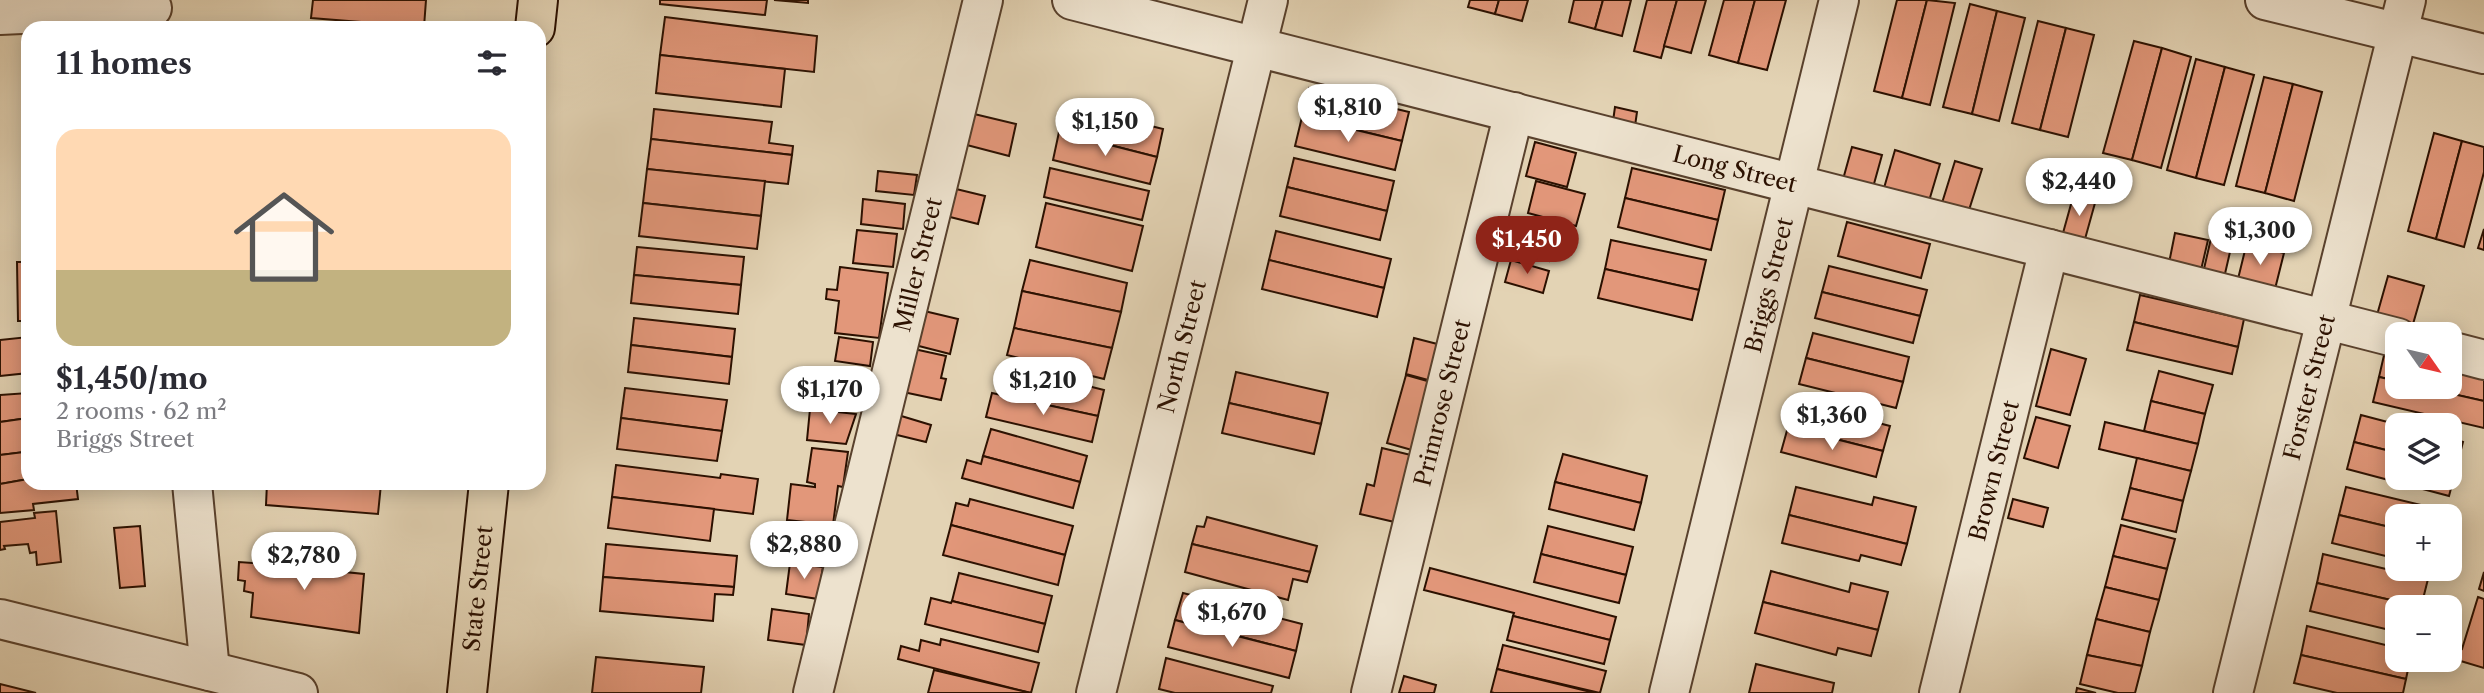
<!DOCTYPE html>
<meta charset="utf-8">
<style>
:root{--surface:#fff;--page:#f2f2f3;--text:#2b2b33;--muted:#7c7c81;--line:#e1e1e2;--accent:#8f2418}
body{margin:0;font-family:"Libre Caslon Text",serif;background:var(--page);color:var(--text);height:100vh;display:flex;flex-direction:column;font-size:26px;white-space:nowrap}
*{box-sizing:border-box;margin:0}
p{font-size:23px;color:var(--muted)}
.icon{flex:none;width:38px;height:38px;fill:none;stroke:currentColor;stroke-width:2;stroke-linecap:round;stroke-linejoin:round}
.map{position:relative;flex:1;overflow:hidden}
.sheet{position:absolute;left:21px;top:21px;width:525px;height:469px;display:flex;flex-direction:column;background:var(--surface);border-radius:21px;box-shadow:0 4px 18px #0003}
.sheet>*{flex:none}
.needle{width:46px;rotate:124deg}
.buttons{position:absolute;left:2385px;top:322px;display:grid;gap:14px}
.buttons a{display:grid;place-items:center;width:77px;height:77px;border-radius:14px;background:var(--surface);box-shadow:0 4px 18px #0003;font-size:35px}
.price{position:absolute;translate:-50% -60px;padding:0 16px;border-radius:24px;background:#fff;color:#222;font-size:23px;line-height:46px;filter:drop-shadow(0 2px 4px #0008)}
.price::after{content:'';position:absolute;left:50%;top:42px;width:21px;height:16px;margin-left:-10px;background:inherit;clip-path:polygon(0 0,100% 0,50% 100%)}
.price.on{background:var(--accent);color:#fff}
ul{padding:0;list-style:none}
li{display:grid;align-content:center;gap:14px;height:371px;padding:0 35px}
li+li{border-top:2px solid var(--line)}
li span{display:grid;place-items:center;height:217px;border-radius:21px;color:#555}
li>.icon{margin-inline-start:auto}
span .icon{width:126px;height:126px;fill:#fffc;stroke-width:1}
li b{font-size:30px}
h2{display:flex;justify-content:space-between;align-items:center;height:84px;padding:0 35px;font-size:30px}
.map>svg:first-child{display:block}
</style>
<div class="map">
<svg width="2484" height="693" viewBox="0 0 2484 693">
<rect width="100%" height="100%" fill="#e3d3b4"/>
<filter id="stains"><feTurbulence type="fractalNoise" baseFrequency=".00286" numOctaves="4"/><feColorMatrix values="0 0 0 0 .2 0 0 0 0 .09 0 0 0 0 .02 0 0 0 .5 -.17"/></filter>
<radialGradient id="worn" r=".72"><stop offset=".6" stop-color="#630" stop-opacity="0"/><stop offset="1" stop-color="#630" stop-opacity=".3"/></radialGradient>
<g fill="#e2977a" stroke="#2b1000" stroke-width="2">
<polygon points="313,0 426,0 424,27 311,18"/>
<polygon points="660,0 767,0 765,15 660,4"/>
<polygon points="774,0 808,0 808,3"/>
<polygon points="1470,0 1499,0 1495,14 1468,7"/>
<polygon points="1499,0 1528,0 1522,21 1495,14"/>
<polygon points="1574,0 1603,0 1595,29 1569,22"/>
<polygon points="1603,0 1631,0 1622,36 1595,29"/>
<polygon points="1647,0 1677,0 1661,58 1634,51"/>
<polygon points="1677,0 1706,0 1691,53 1664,46"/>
<polygon points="1724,0 1755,0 1738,63 1709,55"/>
<polygon points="1755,0 1786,0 1767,70 1738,63"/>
<polygon points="1897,0 1927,0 1902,98 1874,91"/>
<polygon points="1927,0 1955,3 1930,105 1902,98"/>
<polygon points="1970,4 1997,11 1972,114 1943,107"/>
<polygon points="1997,11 2025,18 1999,121 1972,114"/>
<polygon points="665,17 817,36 814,72 660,55"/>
<polygon points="2038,21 2066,28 2040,130 2012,123"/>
<polygon points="2066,28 2094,35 2068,137 2040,130"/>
<polygon points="2134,41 2162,48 2132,160 2103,153"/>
<polygon points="2162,48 2191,57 2161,168 2132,160"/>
<polygon points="660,55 785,69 781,107 656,93"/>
<polygon points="2196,59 2225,67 2196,178 2167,170"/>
<polygon points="2225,67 2254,75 2224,185 2196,178"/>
<polygon points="2264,77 2293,84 2265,193 2236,186"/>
<polygon points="2293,84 2322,92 2294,201 2265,193"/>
<polygon points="1309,88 1409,112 1402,141 1302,117"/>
<polygon points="1067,105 1163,129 1157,157 1059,132"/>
<polygon points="1615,107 1637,112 1635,126 1613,121"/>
<polygon points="654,109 772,122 769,143 793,146 792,155 651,139"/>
<polygon points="970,113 1016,124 1009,156 963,144"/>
<polygon points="1302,117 1402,141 1395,170 1295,146"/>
<polygon points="1059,132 1157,157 1150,184 1053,160"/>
<polygon points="2434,133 2462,141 2436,239 2408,231"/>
<polygon points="651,139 792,155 788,184 647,169"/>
<polygon points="2462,141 2484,147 2484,172 2464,247 2436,239"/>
<polygon points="1535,142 1576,153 1567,187 1526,176"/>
<polygon points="1852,147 1882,155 1872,191 1842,183"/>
<polygon points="1895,150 1940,164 1929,201 1884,188"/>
<polygon points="1294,158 1394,181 1387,211 1287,187"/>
<polygon points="1955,161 1982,169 1969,210 1942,203"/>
<polygon points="1050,168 1149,191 1142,220 1044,197"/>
<polygon points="1632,168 1725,190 1718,220 1625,198"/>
<polygon points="647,169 765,181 761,216 643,203"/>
<polygon points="878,171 917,175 914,195 876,191"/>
<polygon points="1536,181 1585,194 1576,226 1528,213"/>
<polygon points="1287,187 1387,211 1380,240 1280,216"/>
<polygon points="952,188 985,196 978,224 946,216"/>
<polygon points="2073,197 2095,203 2085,239 2063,233"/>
<polygon points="1625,198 1718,220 1711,250 1618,227"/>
<polygon points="863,199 905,204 903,229 861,224"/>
<polygon points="643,203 761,216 757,249 639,236"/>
<polygon points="1046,203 1143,226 1132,271 1036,247"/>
<polygon points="1517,218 1557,227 1549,261 1509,252"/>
<polygon points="1847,222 1930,244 1921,278 1838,256"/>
<polygon points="2484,229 2484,250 2478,248"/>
<polygon points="857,230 897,234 893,267 853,263"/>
<polygon points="1276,231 1391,259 1384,288 1269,260"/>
<polygon points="2175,233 2208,240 2201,270 2169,263"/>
<polygon points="2212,234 2233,239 2224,278 2203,273"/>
<polygon points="2248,238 2260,241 2259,247 2284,253 2274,293 2237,283"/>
<polygon points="1611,240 1706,260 1699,290 1605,269"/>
<polygon points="637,247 744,257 741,285 634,275"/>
<polygon points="1030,260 1127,283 1121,312 1022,291"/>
<polygon points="1269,260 1384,288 1377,317 1262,289"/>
<polygon points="1511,260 1549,271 1543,293 1505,282"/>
<polygon points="17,262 28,262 28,321 18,321"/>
<polygon points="1829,266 1927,290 1920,316 1822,292"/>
<polygon points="840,267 888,273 879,338 835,333 839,301 826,299 827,289 837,290"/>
<polygon points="1605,269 1699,290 1692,320 1598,298"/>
<polygon points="634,275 741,285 738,314 631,303"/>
<polygon points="2388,276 2424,286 2413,324 2377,315"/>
<polygon points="1022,291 1121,312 1112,348 1014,328"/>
<polygon points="1822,292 1920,316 1913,343 1815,318"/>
<polygon points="2140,295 2244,319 2238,347 2134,322"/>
<polygon points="920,310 958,319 950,354 911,344"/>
<polygon points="634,318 735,329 732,357 631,345"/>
<polygon points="2134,322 2238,347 2232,374 2127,350"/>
<polygon points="1014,328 1112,348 1104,379 1007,355"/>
<polygon points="1813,333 1909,357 1903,382 1806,358"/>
<polygon points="28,337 28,373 0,376 0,340"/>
<polygon points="839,337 873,342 870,366 835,361"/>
<polygon points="1414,338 1449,347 1439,383 1406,374"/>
<polygon points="631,345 732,357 729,384 628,372"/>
<polygon points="914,349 946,356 941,378 946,379 941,400 903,392"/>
<polygon points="2051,349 2086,359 2070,415 2036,406"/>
<polygon points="2385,351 2398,354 2398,381 2379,377"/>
<polygon points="1806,358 1903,382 1896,408 1799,384"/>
<polygon points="1012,367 1104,390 1098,416 1006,396"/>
<polygon points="2450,367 2484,375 2484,401 2422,387 2450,387"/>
<polygon points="2159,371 2213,385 2205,414 2151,401"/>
<polygon points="1236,372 1328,393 1321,424 1229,403"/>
<polygon points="1406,375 1438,384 1419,452 1387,443"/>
<polygon points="2379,377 2398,381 2398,387 2422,387 2484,401 2484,428 2373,402"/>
<polygon points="834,380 866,385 862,408 830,402"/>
<polygon points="625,388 727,400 722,431 621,418"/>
<polygon points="28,393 28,418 0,422 0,395"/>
<polygon points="992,393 1098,416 1092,442 986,417"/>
<polygon points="1794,401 1890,426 1883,451 1788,427"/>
<polygon points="2151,401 2205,414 2198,444 2144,431"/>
<polygon points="1229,403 1321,424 1314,454 1222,433"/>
<polygon points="810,409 856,414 846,444 807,440"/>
<polygon points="898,415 931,425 926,442 893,434"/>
<polygon points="2361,415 2399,425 2398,425 2398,453 2354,442"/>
<polygon points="2036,417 2070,426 2058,468 2024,458"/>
<polygon points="28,418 28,444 23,445 24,452 0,455 0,422"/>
<polygon points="621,418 722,431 717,461 617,449"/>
<polygon points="2105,422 2198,444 2191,471 2099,449"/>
<polygon points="1788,427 1883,451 1876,477 1781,452"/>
<polygon points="991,429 1087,456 1080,482 983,456"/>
<polygon points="2450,438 2463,442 2456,469 2450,467"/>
<polygon points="2354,442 2398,453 2398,478 2450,478 2450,467 2456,469 2449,496 2347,469"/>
<polygon points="812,448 848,452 843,487 838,486 833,525 787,520 791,484 815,487 815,484 807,482"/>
<polygon points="1382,448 1419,457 1403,524 1360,514 1367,484 1374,486"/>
<polygon points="24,452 25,459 28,459 28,479 0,484 0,455"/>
<polygon points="1563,454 1647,476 1641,503 1555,482"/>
<polygon points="983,456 1080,482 1073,508 962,478 967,460 981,464"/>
<polygon points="2137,458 2191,471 2183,501 2130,488"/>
<polygon points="616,465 720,478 721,474 758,479 753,514 612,497"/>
<polygon points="28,479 28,483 76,483 78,499 33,504 34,510 0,513 0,484"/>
<polygon points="1555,482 1641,503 1634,530 1549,509"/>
<polygon points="267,483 381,484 378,514 266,505"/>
<polygon points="1796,487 1872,505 1874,497 1916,507 1907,544 1789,515"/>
<polygon points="2346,487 2450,512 2449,516 2398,516 2398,529 2339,515"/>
<polygon points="2130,488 2183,501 2176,532 2122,519"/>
<polygon points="612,497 714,509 710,541 608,528"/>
<polygon points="970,499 1073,526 1065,555 951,525 956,503 968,506"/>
<polygon points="2013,499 2048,508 2043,527 2008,518"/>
<polygon points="56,511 61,562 37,565 36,552 30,553 28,544 4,546 5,549 0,550 0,522 35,518 34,513"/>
<polygon points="1789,515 1907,544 1901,565 1861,555 1859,561 1782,543"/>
<polygon points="2339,515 2398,529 2398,559 2332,543"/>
<polygon points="1207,517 1317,546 1310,572 1192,544 1197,526 1204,527"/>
<polygon points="785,522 827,527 823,561 781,555"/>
<polygon points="951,525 1065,555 1058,585 943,555"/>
<polygon points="2121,525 2175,539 2167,569 2113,556"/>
<polygon points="140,526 145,586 120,588 114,528"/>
<polygon points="1548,526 1633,547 1626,575 1541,554"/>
<polygon points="606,544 737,556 734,587 603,577"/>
<polygon points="1192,544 1310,572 1307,582 1293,579 1288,600 1185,572"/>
<polygon points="278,547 316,553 315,569 364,574 359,633 251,617 253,593 244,591 245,581 238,580 239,562 277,565"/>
<polygon points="1541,554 1626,575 1619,603 1534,582"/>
<polygon points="2323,554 2428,579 2421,607 2317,583"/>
<polygon points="2113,556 2167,569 2159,600 2105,587"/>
<polygon points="790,563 823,567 818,599 786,594"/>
<polygon points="1430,568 1616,617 1610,640 1513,616 1514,613 1424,590"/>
<polygon points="1771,571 1849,592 1851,583 1888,592 1878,630 1763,602"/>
<polygon points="2484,572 2484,591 2479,589"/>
<polygon points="959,573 1052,596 1045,624 952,601"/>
<polygon points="603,577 734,587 733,595 715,594 713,621 600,611"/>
<polygon points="2317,583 2421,607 2398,607 2398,632 2310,611"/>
<polygon points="2105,587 2159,600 2150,632 2096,619"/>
<polygon points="1183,593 1302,624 1296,651 1175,620"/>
<polygon points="2478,597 2484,599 2484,668 2454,659 2458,648 2462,649"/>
<polygon points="931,598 951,603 952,601 1045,624 1038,652 925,624"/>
<polygon points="1763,602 1878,630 1871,656 1838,648 1836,655 1755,633"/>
<polygon points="772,609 809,614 806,645 768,640"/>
<polygon points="1513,616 1610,640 1604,664 1507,640"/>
<polygon points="2096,619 2150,632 2142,666 2087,655"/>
<polygon points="1175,620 1296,651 1289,678 1168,647"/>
<polygon points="2307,626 2398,648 2398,660 2410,660 2406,679 2301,655"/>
<polygon points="941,639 1039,663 1031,693 898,659 901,646 919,651 921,640 940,645"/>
<polygon points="1503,645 1606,671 1600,693 1497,669"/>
<polygon points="2087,655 2142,666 2135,693 2118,693 2080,684"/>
<polygon points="2301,655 2406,679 2403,693 2337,693 2294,683"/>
<polygon points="596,657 704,667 701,693 592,693"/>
<polygon points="1166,658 1273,686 1271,693 1175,693 1159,689"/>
<polygon points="1756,664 1834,683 1832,693 1749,693"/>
<polygon points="1497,669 1595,693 1494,693 1491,692"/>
<polygon points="934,670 1031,693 928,693"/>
<polygon points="1404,676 1436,685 1434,693 1399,693"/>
<polygon points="0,684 36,693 0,693"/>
<polygon points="2077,688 2096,693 2076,693"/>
</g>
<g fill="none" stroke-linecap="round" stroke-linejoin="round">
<defs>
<g id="minor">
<path id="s1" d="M1072,0L2398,338"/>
<polyline points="2265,0 2484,54"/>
<polyline points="0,15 152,8"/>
<polyline points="2450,351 2484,360"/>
<polyline points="192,483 210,671"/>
<polyline points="0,619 298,693"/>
<path id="s2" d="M813,693L983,0"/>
<path id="s3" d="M1096,693L1268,0"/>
<path id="s4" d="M1371,693L1514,112"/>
<path id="s5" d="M1669,693L1839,0"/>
<path id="s6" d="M1939,693L2049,249"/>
<path id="s7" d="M2233,693L2406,0"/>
</g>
<g id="major">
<polyline points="535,28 538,0"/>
<path id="s8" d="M467,693L489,483"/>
</g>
</defs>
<use href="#minor" stroke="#59412d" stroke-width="42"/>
<use href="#major" stroke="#2b1000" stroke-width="42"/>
<use href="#minor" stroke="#ede2ce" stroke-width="38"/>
<use href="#major" stroke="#e3d3b4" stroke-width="38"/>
</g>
<g text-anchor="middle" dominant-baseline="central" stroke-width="7" stroke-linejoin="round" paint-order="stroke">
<g font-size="23" fill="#2b1000" stroke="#ede2ce">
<text stroke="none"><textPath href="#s1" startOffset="684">Long Street</textPath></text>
<text stroke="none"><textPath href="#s2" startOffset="441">Miller Street</textPath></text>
<text stroke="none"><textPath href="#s5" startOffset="420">Briggs Street</textPath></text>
<text stroke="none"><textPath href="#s3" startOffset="357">North Street</textPath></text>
<text stroke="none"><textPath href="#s7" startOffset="315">Forster Street</textPath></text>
<text stroke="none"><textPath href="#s4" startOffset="299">Primrose Street</textPath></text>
<text stroke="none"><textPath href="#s6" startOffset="229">Brown Street</textPath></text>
<text stroke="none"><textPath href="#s8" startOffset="105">State Street</textPath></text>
</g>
</g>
<rect width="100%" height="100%" filter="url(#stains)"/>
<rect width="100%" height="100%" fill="url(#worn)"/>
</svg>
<div class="buttons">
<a><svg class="needle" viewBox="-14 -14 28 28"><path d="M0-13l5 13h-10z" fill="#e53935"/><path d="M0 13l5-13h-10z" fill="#7c7c81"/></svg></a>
<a><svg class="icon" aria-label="layers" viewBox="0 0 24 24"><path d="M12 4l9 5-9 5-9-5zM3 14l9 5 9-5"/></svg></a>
<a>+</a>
<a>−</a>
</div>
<b class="price" style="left:1348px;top:144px">$1,810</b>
<b class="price" style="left:1105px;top:158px">$1,150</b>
<b class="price" style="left:2079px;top:218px">$2,440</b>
<b class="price" style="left:2260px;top:267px">$1,300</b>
<b class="price on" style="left:1527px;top:276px">$1,450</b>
<b class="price" style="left:1043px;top:417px">$1,210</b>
<b class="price" style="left:830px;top:426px">$1,170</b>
<b class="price" style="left:1832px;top:452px">$1,360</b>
<b class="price" style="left:804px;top:581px">$2,880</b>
<b class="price" style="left:304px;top:592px">$2,780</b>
<b class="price" style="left:1232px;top:649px">$1,670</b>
<section class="sheet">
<h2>11 homes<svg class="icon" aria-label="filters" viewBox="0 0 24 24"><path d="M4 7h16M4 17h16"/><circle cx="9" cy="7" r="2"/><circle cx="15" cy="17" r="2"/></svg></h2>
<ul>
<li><span style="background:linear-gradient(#ffd9b3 65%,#c2b280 0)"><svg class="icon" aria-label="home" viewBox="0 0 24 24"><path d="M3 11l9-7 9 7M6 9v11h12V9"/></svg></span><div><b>$1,450/mo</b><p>2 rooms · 62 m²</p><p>Briggs Street</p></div></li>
</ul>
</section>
</div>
